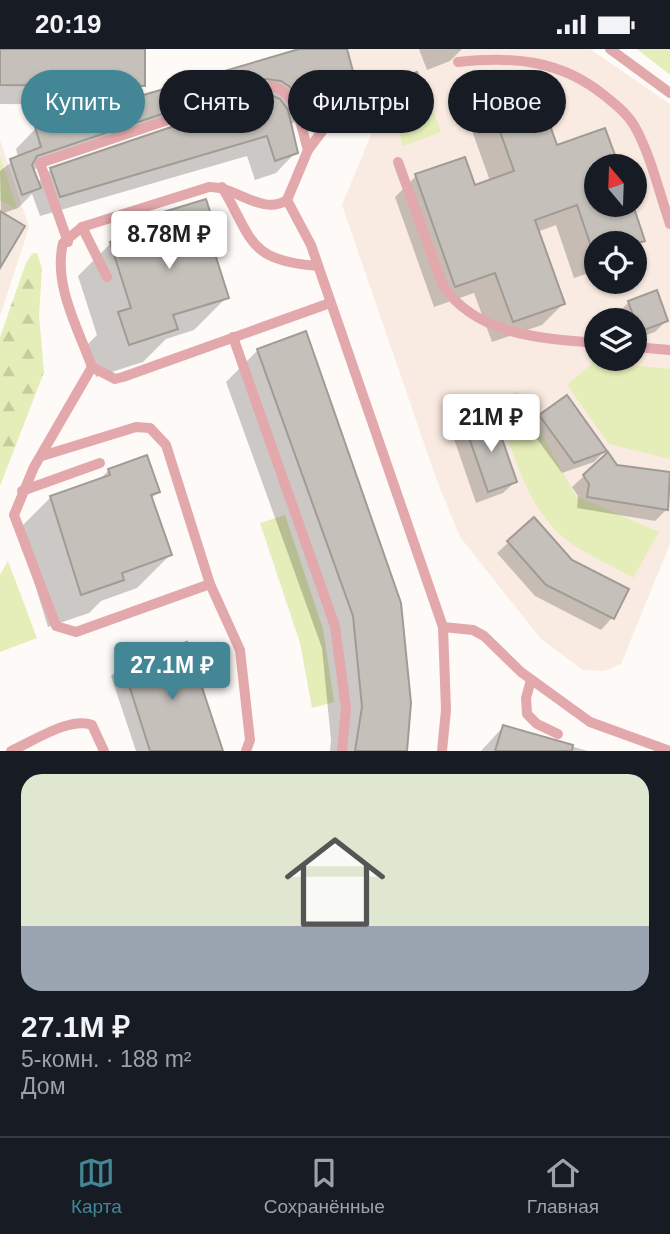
<!DOCTYPE html>
<html lang="ru">
<meta charset="utf-8">
<style>
:root{--surface:#171b24;--page:#242831;--text:#f1f3f6;--muted:#9ea1a6;--line:#363941;--accent:#438696}
body{margin:0;font-family:Arial,sans-serif;background:var(--page);color:var(--text);height:100vh;display:flex;flex-direction:column;font-size:26px;white-space:nowrap}
*{box-sizing:border-box;margin:0}
p{font-size:23px;color:var(--muted)}
.icon{flex:none;width:38px;height:38px;fill:none;stroke:currentColor;stroke-width:2;stroke-linecap:round;stroke-linejoin:round}
.map{position:relative;height:702px;overflow:hidden}
.panel{display:flex;flex-direction:column;background:var(--surface);flex:1}
.panel>*{flex:none}
.guide{position:absolute;left:21px;top:21px;width:628px;height:63px;display:flex;gap:14px}
.needle{width:46px;rotate:341deg}
.buttons{position:absolute;left:584px;top:105px;display:grid;gap:14px}
.buttons a{display:grid;place-items:center;width:63px;height:63px;border-radius:50%;background:var(--surface);box-shadow:0 2px 5px #0004;font-size:35px}
.price{position:absolute;translate:-50% -60px;padding:0 16px;border-radius:7px;background:#fff;color:#222;font-size:23px;line-height:46px;filter:drop-shadow(0 2px 4px #0008)}
.price::after{content:'';position:absolute;left:50%;top:42px;width:21px;height:16px;margin-left:-10px;background:inherit;clip-path:polygon(0 0,100% 0,50% 100%)}
.price.on{background:var(--accent);color:#fff}
ul{padding:0;list-style:none}
li{display:grid;align-content:center;gap:14px;height:371px;padding:0 21px}
li+li{border-top:2px solid var(--line)}
li span{display:grid;place-items:center;height:217px;border-radius:21px;color:#555}
li>.icon{margin-inline-start:auto}
span .icon{width:126px;height:126px;fill:#fffc;stroke-width:1}
li b{font-size:30px}
.pill{padding:0 24px;border-radius:32px;background:var(--surface);box-shadow:0 2px 5px #0004;font-size:24px;line-height:63px}
.pill.on{background:var(--accent);color:#fff}
.status{display:flex;justify-content:space-between;align-items:center;height:49px;padding:0 35px;background:var(--surface);direction:ltr}
.status svg{height:19px;fill:currentColor}
.menu{display:flex;justify-content:space-around;align-items:center;height:98px;border-top:2px solid var(--line);background:var(--surface);font-size:19px;color:var(--muted)}
.menu a{display:grid;justify-items:center;gap:4px}
.menu .on{color:var(--accent)}
.map>svg:first-child{display:block}
</style>
<div class="status"><b>20:19</b><svg viewBox="0 0 49 12"><path d="M0 12V9h3v3zM5 12V6h3v6zM10 12V3h3v9zM15 12V0h3v12zM26 1h20v11H26zM47 4h2v5h-2z"/></svg></div>
<div class="map">
<svg width="670" height="702" viewBox="0 0 670 702">
<defs>
<pattern id="grass-tufts" width="24" height="20" patternUnits="userSpaceOnUse" patternTransform="scale(1.75)"><rect width="24" height="20" fill="#e5eeb8"/><path d="M3 7l-1-3M5 7V3M7 7l1-3M15 17l-1-3M17 17v-4M19 17l1-3" fill="none" stroke="#c5cd9f"/></pattern>
<pattern id="forest-firs" width="22" height="20" patternUnits="userSpaceOnUse" patternTransform="scale(1.75)"><rect width="22" height="20" fill="#e5eeb8"/><path d="M5 1l3.5 6h-7zM16 11l3.5 6h-7z" fill="#c5cd9f"/></pattern>
</defs>
<rect width="100%" height="100%" fill="#fefaf7"/>
<g fill="#f9ebe1" fill-rule="evenodd">
<path d="M347,0H590L670,55V495L621,615L604,622L583,621L541,590L460,488L437,432L342,156L373,81ZM597,117H635V156H597ZM597,194H635V233H597ZM597,271H635V310H597Z"/>
<polygon points="0,91 29,178 0,267"/>
</g>
<polygon fill="url(#grass-tufts)" points="637,0 670,0 670,26"/>
<polygon fill="url(#forest-firs)" points="37,204 42,219 39,266 44,323 0,437 0,288 26,214 32,205"/>
<g fill="#e5eeb8">
<polygon points="428,47 441,83 403,97 391,60"/>
<polygon points="0,108 18,162 0,151"/>
<polygon points="595,312 670,320 670,410 609,395 567,336"/>
<path d="M517,342L576,447L659,483L633,529C612,516 586,506 567,491C525,459 512,399 495,352Z"/>
<polygon points="285,466 323,580 334,653 312,659 300,594 260,474"/>
<polygon points="8,512 37,589 0,603 0,526"/>
</g>
<g fill="#0003" fill-rule="evenodd">
<path d="M0,0H144V36L127,52L305,0H345L356,40L335,61L289,75L296,103L276,124L255,131L247,107L40,167L32,145L18,159L1,165L0,122L18,108L16,100L36,79L113,56L0,55ZM245,50L256,52L51,120L37,134L32,121Z"/>
<polygon points="419,0 462,0 450,12 427,21"/>
<polygon points="372,40 422,44 411,55 367,70 361,51"/>
<polygon points="492,58 556,99 604,81 617,117 597,117 597,156 631,156 643,191 635,199 635,194 597,194 597,221 574,229 556,176 537,183 563,255 542,276 492,293 474,244 434,258 395,148 416,127 474,138 490,132 471,79"/>
<polygon points="158,167 215,184 209,190 227,248 194,281 166,290 143,313 96,328 86,297 97,286 78,227 111,194 140,185"/>
<polygon points="629,253 666,272 655,283 635,290 635,271 620,271 617,265"/>
<polygon points="258,301 405,702 330,702 331,691 322,599 226,333"/>
<polygon points="541,367 605,402 594,413 562,424 529,379"/>
<polygon points="466,379 515,433 503,444 476,454 454,390"/>
<polygon points="616,417 670,424 667,460 655,472 577,459 578,447 572,438 584,427"/>
<polygon points="109,421 158,443 151,450 170,506 137,539 101,552 89,564 48,578 18,481 51,448 99,431"/>
<polygon points="509,493 571,512 627,541 612,569 601,581 535,547 497,504"/>
<polygon points="123,616 221,702 136,702 111,627"/>
<polygon points="503,678 588,702 481,702"/>
</g>
<g fill="#c5c0ba" stroke="#a09b95" stroke-width="2">
<polygon points="0,0 145,0 145,37 0,36"/>
<polygon points="299,0 347,0 358,41 303,57 290,38 281,32 266,30 37,107 32,116 41,139 22,146 10,110 41,98 35,78"/>
<polygon points="417,23 424,44 379,60 371,38"/>
<polygon points="537,40 557,96 605,79 619,117 597,117 597,156 633,156 645,192 635,195 597,194 595,209 577,156 535,171 565,255 513,273 495,224 455,238 415,125 465,108 475,136 514,122 491,57"/>
<polygon points="269,45 280,50 288,61 298,104 275,112 267,87 60,148 50,119"/>
<polygon points="206,150 217,184 209,186 229,249 173,266 178,280 129,296 118,263 131,259 110,193 160,176 157,165"/>
<polygon points="0,162 25,177 0,219"/>
<polygon points="657,241 668,272 639,283 628,252"/>
<polygon points="306,282 401,554 411,654 407,702 355,702 362,658 353,567 257,300"/>
<polygon points="567,346 607,402 574,414 539,366"/>
<polygon points="494,367 517,433 488,443 465,377"/>
<polygon points="608,403 617,416 670,423 668,461 587,448 589,435 583,426"/>
<polygon points="147,406 160,443 151,446 172,506 122,524 124,531 81,546 50,447 110,426 108,420"/>
<polygon points="534,468 572,511 629,540 614,570 546,536 507,492"/>
<polygon points="187,593 223,702 150,702 122,614"/>
<polygon points="503,676 573,696 572,702 495,702"/>
</g>
<g fill="none" stroke-linecap="round" stroke-linejoin="round">
<g stroke="#e2a8ab" stroke-width="10">
<polyline points="610,0 670,44"/>
<path d="M458,13C514,7 561,11 605,47C617,57 628,65 635,78C651,107 659,143 670,175"/>
<polyline points="308,101 326,77 322,59"/>
<path d="M398,113L443,237C478,287 541,289 597,294"/>
<path d="M222,138C253,190 247,212 318,217"/>
<polyline points="82,178 107,228"/>
<path d="M68,193L40,114L269,37C297,39 301,79 308,101L287,151"/>
<polyline points="233,288 335,577 346,659 342,702"/>
<polyline points="635,298 670,301"/>
<path d="M92,318C78,279 53,236 63,194L82,178L209,138C235,137 262,167 287,151L311,196L443,578L473,581L484,587L521,623L590,673L670,702"/>
<polyline points="42,407 136,378 150,379 166,396 210,535 240,601 250,691 246,702"/>
<polyline points="22,442 100,414"/>
<polyline points="210,535 76,583 56,577 14,466 34,418 92,318 115,330 123,328 330,254"/>
<polyline points="531,631 526,649 527,665 537,675 558,685"/>
<path d="M11,702C32,693 70,667 92,676L104,702"/>
<polyline points="442,702 446,661 443,578"/>
</g>
</g>
</svg>
<div class="buttons">
<a><svg class="needle" viewBox="-14 -14 28 28"><path d="M0-13l5 13h-10z" fill="#e53935"/><path d="M0 13l5-13h-10z" fill="#9ea1a6"/></svg></a>
<a><svg class="icon" aria-label="locate" viewBox="0 0 24 24"><circle cx="12" cy="12" r="6"/><path d="M12 2v4M12 18v4M2 12h4M18 12h4"/></svg></a>
<a><svg class="icon" aria-label="layers" viewBox="0 0 24 24"><path d="M12 4l9 5-9 5-9-5zM3 14l9 5 9-5"/></svg></a>
</div>
<b class="price" style="left:169px;top:222px">8.78M ₽</b>
<b class="price" style="left:491px;top:405px">21M ₽</b>
<b class="price on" style="left:172px;top:653px">27.1M ₽</b>
<div class="guide">
<a class="pill on">Купить</a>
<a class="pill">Снять</a>
<a class="pill">Фильтры</a>
<a class="pill">Новое</a>
</div>
</div>
<section class="panel">
<ul>
<li><span style="background:linear-gradient(#dfe7d0 70%,#9aa5b1 0)"><svg class="icon" aria-label="home" viewBox="0 0 24 24"><path d="M3 11l9-7 9 7M6 9v11h12V9"/></svg></span><div><b>27.1M ₽</b><p>5-комн. · 188 m²</p><p>Дом</p></div></li>
</ul>
</section>
<nav class="menu">
<a class="on"><svg class="icon" aria-label="map" viewBox="0 0 24 24"><path d="M3 6l6-2 6 2 6-2v14l-6 2-6-2-6 2zM9 4v14M15 6v14"/></svg>Карта</a>
<a><svg class="icon" aria-label="saved" viewBox="0 0 24 24"><path d="M7 4h10v16l-5-4-5 4z"/></svg>Сохранённые</a>
<a><svg class="icon" aria-label="home" viewBox="0 0 24 24"><path d="M3 11l9-7 9 7M6 9v11h12V9"/></svg>Главная</a>
</nav>
